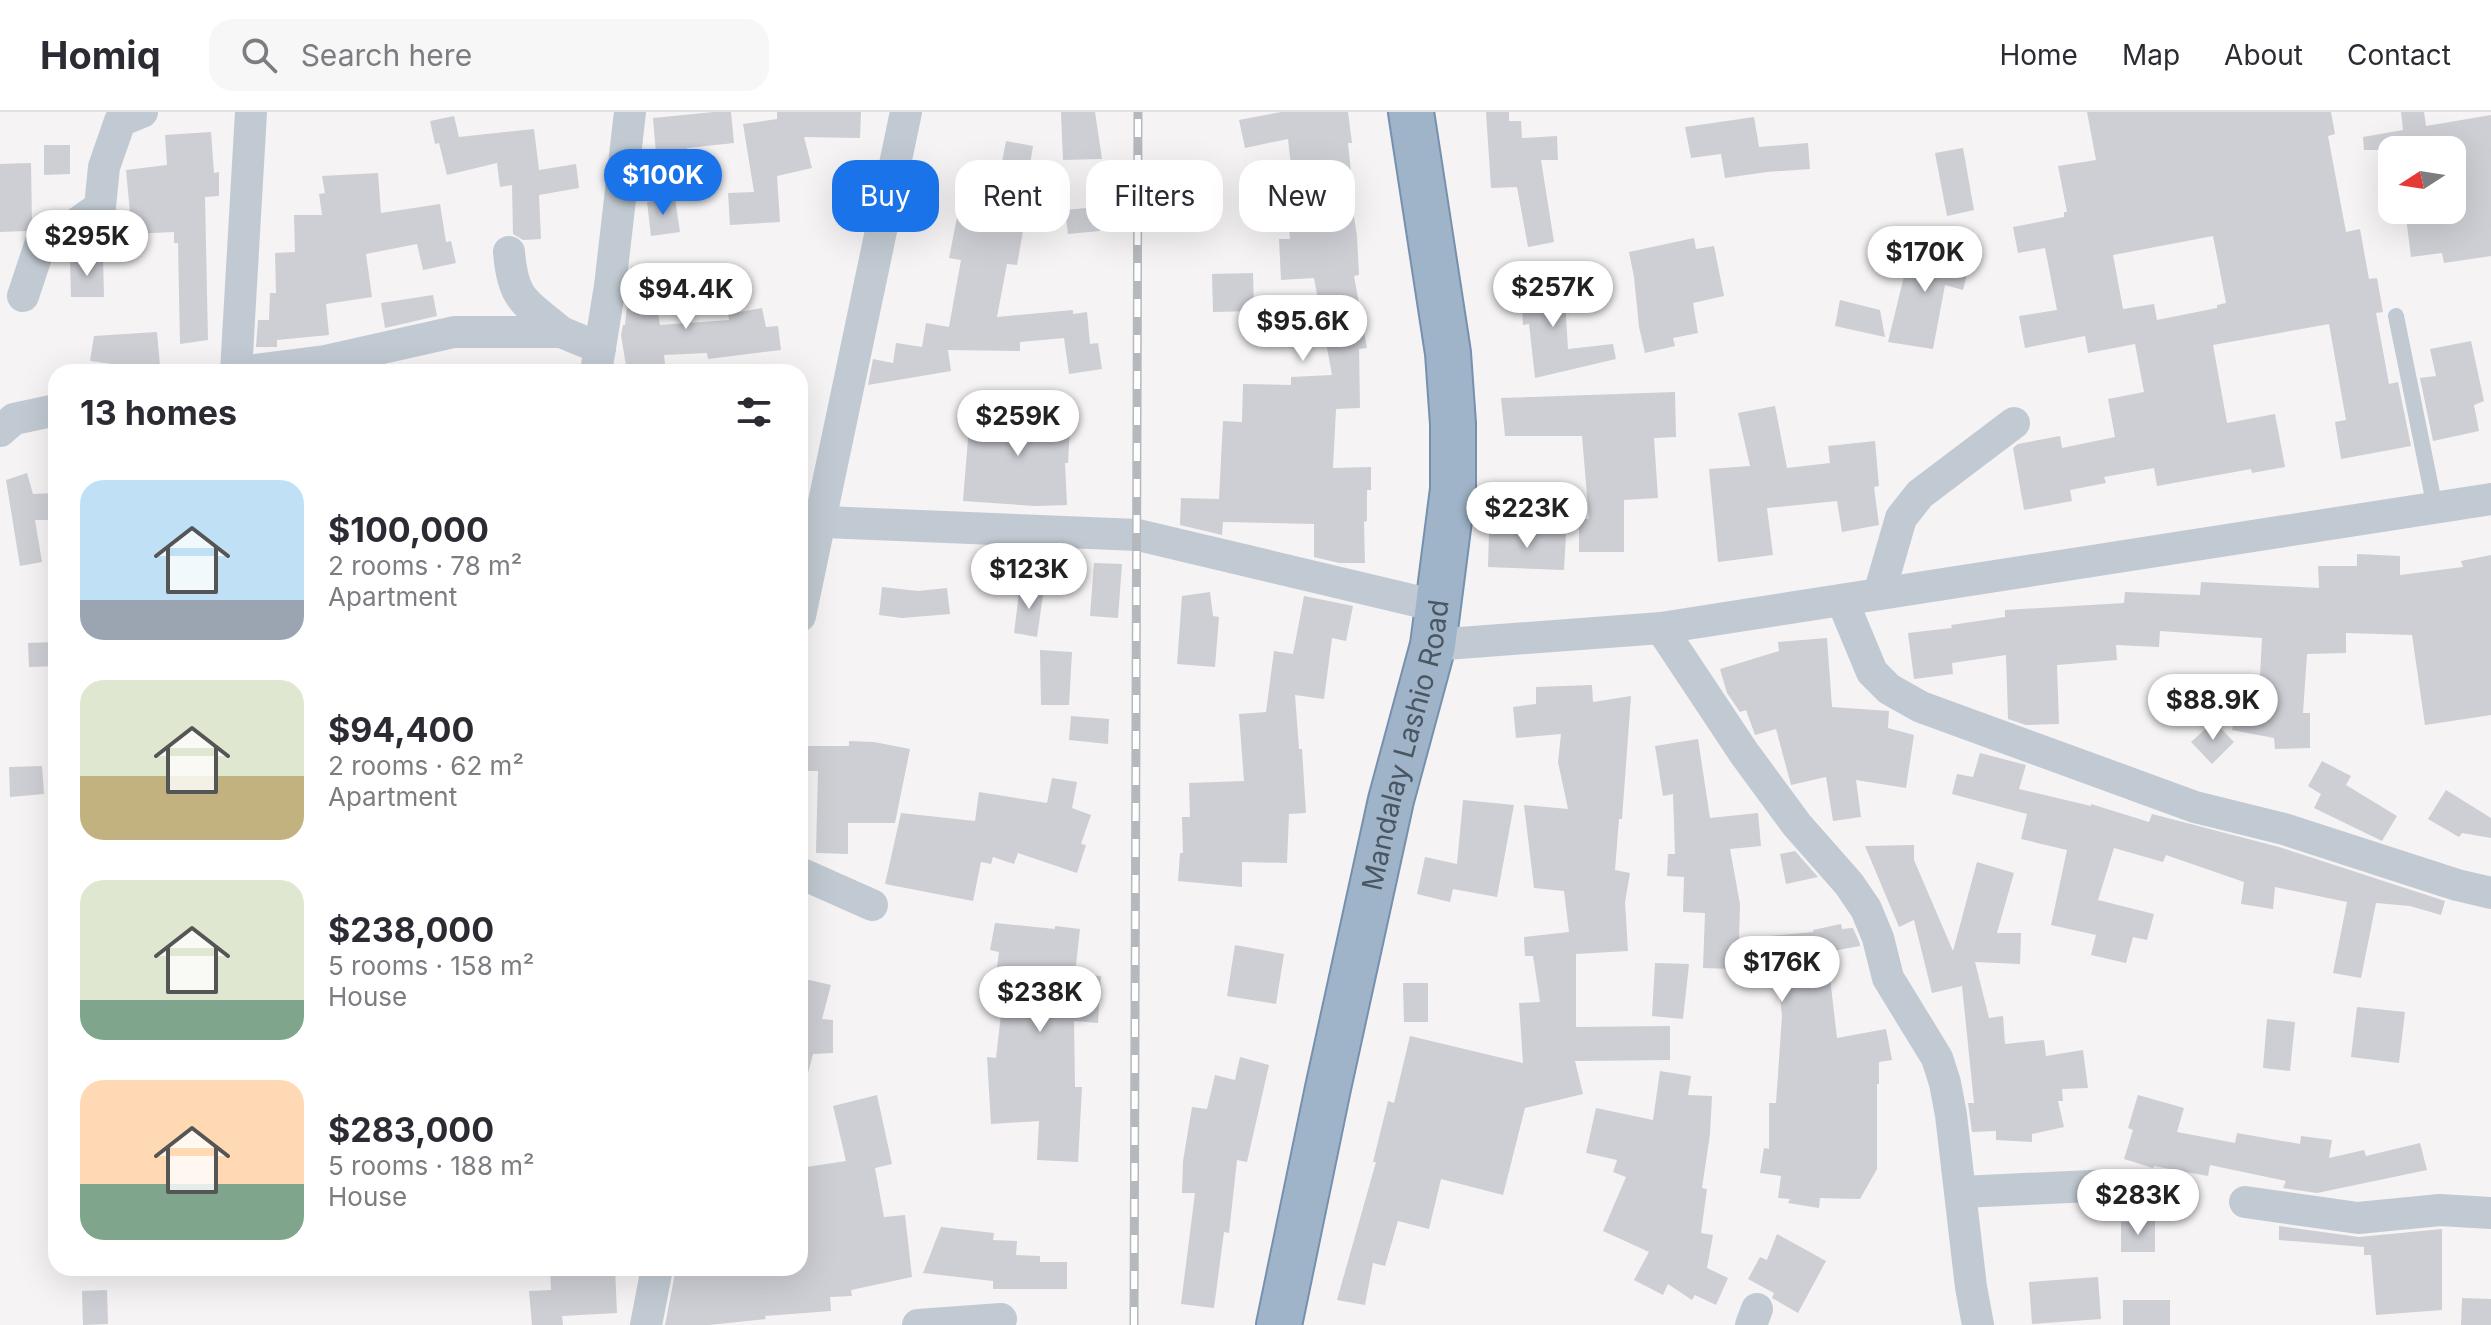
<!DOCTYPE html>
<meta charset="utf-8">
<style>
:root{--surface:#fff;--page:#f7f7f7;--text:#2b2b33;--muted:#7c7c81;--line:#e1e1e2;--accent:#1a73e8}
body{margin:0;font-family:Inter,sans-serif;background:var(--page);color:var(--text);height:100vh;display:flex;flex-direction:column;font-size:30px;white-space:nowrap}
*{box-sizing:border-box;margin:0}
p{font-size:26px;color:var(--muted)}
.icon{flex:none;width:44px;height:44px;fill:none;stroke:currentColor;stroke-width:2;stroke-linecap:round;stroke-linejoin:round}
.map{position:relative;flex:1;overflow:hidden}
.drawer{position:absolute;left:48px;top:252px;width:760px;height:912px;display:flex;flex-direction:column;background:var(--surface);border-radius:24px;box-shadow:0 8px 32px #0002}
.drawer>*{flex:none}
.guide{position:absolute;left:832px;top:48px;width:760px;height:72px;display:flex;gap:16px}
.needle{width:52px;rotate:258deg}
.fabs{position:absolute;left:2378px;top:24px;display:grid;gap:16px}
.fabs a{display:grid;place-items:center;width:88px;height:88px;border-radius:16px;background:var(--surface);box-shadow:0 8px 32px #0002;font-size:40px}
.price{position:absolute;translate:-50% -68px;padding:0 18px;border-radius:28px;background:#fff;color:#222;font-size:26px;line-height:52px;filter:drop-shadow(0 2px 4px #0008)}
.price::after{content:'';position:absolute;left:50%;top:48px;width:24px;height:18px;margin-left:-12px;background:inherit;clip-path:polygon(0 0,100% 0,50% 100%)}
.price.current{background:var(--accent);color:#fff}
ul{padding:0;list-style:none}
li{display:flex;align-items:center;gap:24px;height:200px;padding:0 32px}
li span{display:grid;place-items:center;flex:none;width:224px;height:160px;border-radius:24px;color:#555}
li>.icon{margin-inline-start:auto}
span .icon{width:96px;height:96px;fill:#fffc;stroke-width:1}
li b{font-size:34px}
h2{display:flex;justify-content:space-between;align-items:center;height:96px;padding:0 32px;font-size:34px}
.chip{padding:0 28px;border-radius:24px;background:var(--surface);box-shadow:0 8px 32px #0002;font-size:28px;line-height:72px}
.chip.current{background:var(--accent);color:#fff}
header{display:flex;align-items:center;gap:48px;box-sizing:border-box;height:112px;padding:0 40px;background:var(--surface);border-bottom:2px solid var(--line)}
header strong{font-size:38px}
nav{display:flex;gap:44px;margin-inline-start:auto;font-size:28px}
.search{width:560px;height:72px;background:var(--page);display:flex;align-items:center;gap:20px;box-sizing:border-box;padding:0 28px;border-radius:24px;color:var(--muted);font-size:30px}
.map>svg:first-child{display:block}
</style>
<header>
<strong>Homiq</strong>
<div class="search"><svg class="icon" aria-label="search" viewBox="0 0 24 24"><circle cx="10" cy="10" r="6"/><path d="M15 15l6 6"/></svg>Search here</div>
<nav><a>Home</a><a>Map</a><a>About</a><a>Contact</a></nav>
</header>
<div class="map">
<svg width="2491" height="1213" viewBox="0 0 2491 1213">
<rect width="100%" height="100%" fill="#f5f3f3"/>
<g fill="#cdcfd5" fill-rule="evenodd">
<polygon points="714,0 731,0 734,31 687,36 691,73 659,77 653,6"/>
<polygon points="777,0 861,0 860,26 804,25 812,56 777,64 780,110 730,113 728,81 754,80 743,12 777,7"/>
<polygon points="1061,0 1095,0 1102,47 1063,48"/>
<polygon points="1281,0 1348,0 1352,31 1348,31 1351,60 1347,61 1357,124 1359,163 1354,164 1367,236 1359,237 1360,296 1336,297 1333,356 1371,355 1371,378 1367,378 1367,409 1364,410 1365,451 1339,451 1314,445 1314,412 1223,410 1222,423 1180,413 1181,386 1219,387 1223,309 1242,310 1243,272 1291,273 1291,265 1332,263 1314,166 1281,168 1279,127 1290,127 1286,82 1294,81 1288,27 1245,36 1239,8"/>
<polygon points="1486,0 1509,0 1509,9 1521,9 1522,26 1557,24 1558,48 1541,48 1554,130 1528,135 1517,75 1491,76"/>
<path d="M2087,0H2331L2335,22L2328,24L2346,120L2360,117L2369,167L2377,166L2383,200L2376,201L2389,272L2398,270L2411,334L2341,347L2335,310L2346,308L2329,212L2213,233L2227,311L2275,302L2285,355L2252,361L2251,357L2157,374L2154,356L2104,365L2106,371L2070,378L2072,389L2024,398L2013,336L2018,332L2060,324L2062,336L2115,325L2108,287L2144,280L2135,232L2088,241L2085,224L2025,236L2019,204L2057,198L2045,136L2018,141L2013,115L2064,105V100H2067L2058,54L2096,48ZM2213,124L2226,191L2217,193V196L2157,208L2154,192L2123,197L2113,143Z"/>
<polygon points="2401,0 2424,0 2426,14 2491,3 2491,144 2444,151 2442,141 2411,145 2405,98 2452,98 2452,38 2364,38 2363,25 2403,18"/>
<polygon points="454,4 459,25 534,17 539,58 576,52 579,76 539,83 541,127 523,128 513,122 512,73 500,75 497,51 447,63 439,31 435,32 430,9"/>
<polygon points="1754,5 1759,35 1808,31 1810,57 1767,60 1725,66 1721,42 1691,46 1685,15"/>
<polygon points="211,20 214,61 219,60 219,84 205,85 208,228 180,232 178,131 174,131 174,120 132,122 126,58 167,53 165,23"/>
<polygon points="1006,29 1033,34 1022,102 1026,102 1017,153 1007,152 997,205 1073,198 1073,202 1087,200 1090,232 1098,231 1102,257 1069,262 1064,226 1020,230 1020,239 948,238 951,259 868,273 873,247 893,251 896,231 922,235 926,211 949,215 961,148 949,146 965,65 998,71"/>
<polygon points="44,33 70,33 70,62 44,63"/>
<polygon points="1963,36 1974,98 1947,104 1935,41"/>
<polygon points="31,51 32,114 27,119 0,120 0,52"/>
<polygon points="378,61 381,101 440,92 446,130 451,129 456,151 423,158 417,132 366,142 372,185 326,192 329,223 277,228 277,235 256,235 258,208 269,208 270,181 276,181 275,141 295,140 294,103 322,103 319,82 325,81 322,64"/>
<polygon points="675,86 680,120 651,124 647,90"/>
<polygon points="1097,95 1100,119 1068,122 1065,98"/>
<polygon points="1694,126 1696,137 1714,134 1724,184 1693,191 1698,221 1673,226 1675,234 1645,241 1639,215 1634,165 1629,140"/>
<polygon points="1912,131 1971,146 1963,178 1945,173 1933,237 1888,230"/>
<polygon points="103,146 104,185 71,185 70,147"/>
<polygon points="650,152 660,213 729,208 728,202 762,196 766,215 778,214 781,238 708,247 707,241 664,243 666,260 627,260 621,223 623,213 625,213 631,155"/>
<polygon points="1546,154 1548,190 1565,189 1568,237 1613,232 1616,247 1535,266 1529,212 1523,213 1520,155"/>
<polygon points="1253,161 1254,199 1213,200 1212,162"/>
<polygon points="433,183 437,204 385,216 381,191"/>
<polygon points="1840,188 1880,198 1885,225 1835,214"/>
<polygon points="157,220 160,254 142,256 90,249 94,224"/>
<polygon points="2471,229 2484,289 2474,293 2479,319 2433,329 2420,266 2436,264 2430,237"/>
<polygon points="1675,280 1676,325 1654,326 1658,386 1624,388 1624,440 1579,440 1579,407 1589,407 1582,324 1505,324 1501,286"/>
<polygon points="1775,294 1787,356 1830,351 1828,334 1875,329 1879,374 1874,375 1879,413 1842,420 1837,389 1767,396 1773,443 1718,450 1709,357 1750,354 1738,301"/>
<polygon points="1071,297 1068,351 1065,351 1067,393 1035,394 963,389 970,302 996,304 996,301"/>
<polygon points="27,361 33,382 56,381 56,408 35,408 42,450 20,454 6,368"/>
<polygon points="1489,419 1566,422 1564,458 1488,455"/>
<polygon points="2357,442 2400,444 2400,463 2463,455 2461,449 2491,443 2491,603 2425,613 2412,523 2346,521 2346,541 2307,542 2303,601 2310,601 2310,636 2275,637 2274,626 2232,618 2240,580 2259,584 2262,526 2160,519 2159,535 2116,533 2117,548 2057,553 2059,612 2026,613 2008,607 2006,543 1952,551 1953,562 1914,567 1908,521 1952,516 1951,513 2005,505 2005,498 2124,491 2125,480 2200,483 2201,470 2319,476 2318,454 2357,454"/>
<polygon points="1094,451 1122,452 1118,506 1090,504"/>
<polygon points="1020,473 1044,476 1037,525 1014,521"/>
<polygon points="882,475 918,479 947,476 950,502 902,506 879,503"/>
<polygon points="1210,480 1213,504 1219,505 1215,555 1177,552 1182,484"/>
<polygon points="1304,484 1353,494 1346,529 1332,526 1324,587 1295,583 1299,637 1302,637 1306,701 1289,702 1287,751 1242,750 1242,775 1178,769 1180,741 1183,741 1182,705 1190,705 1189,671 1244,669 1239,602 1266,600 1274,539 1293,542"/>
<polygon points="1827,526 1832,595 1889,599 1888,616 1914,623 1906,676 1856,668 1861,705 1833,709 1826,665 1791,673 1776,617 1755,623 1746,598 1740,600 1727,581 1720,557 1779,539 1778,530"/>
<polygon points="56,530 56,554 29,555 28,531"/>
<polygon points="1040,538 1072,540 1069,593 1041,593"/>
<polygon points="1592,573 1593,590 1631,584 1622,707 1619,707 1615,758 1630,761 1625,790 1628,839 1576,842 1576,915 1670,914 1670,948 1575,949 1583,982 1525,996 1503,1083 1441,1067 1429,1117 1398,1109 1385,1154 1373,1151 1365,1193 1337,1188 1376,1050 1373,1050 1388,989 1394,991 1410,924 1523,951 1519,891 1540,890 1533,844 1525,844 1524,825 1569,820 1564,779 1534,776 1524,693 1568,697 1558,650 1561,622 1516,626 1513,595 1536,592 1536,575"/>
<polygon points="1071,604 1109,607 1108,632 1069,628"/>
<polygon points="2214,609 2234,630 2212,652 2191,630"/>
<polygon points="1698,627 1710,706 1758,701 1761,734 1730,737 1740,792 1739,827 1813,820 1813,818 1841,812 1842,817 1853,816 1860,832 1860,834 1827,840 1837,926 1886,917 1892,948 1879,950 1879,972 1877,972 1877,1057 1860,1087 1820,1086 1819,1096 1788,1091 1790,1087 1778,1086 1781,1064 1760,1061 1764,1036 1769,1037 1769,991 1776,991 1782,904 1776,850 1731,854 1731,857 1703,856 1705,801 1683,800 1684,765 1667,764 1668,742 1675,742 1673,682 1663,684 1655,634"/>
<polygon points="849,629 874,630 910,637 895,711 848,711 848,742 816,741 818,659 800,659 800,634 849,634"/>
<polygon points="1980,641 2026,653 2019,677 2091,694 2091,692 2149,710 2152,702 2279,735 2445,789 2441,803 2410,794 2376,791 2361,866 2333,861 2347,790 2275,775 2273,797 2241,792 2244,770 2166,743 2163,750 2114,736 2098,788 2154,802 2147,828 2133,825 2126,851 2091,843 2096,823 2051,813 2067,738 2021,727 2027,702 1952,682 1957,662 1973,665"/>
<polygon points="2322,649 2351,664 2346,673 2397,704 2382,729 2314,696 2321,682 2308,674"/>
<polygon points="42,654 44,682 10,685 9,655"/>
<polygon points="1052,666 1077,670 1072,696 1091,703 1081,732 1086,733 1077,761 1018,741 1014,752 993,745 991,752 981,750 973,789 885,772 901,701 975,709 979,680 1047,691"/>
<polygon points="2446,678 2491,706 2491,726 2462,721 2459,725 2428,707"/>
<polygon points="1463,688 1514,693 1497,785 1453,777 1450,790 1417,782 1425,745 1457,752"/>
<polygon points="1914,733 1914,748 1953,839 1977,750 2014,761 1997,821 2021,821 2020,852 1975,850 1989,906 2003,904 2005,932 2044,928 2046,944 2083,938 2088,976 2062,977 2063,989 2058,989 2064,1015 2032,1022 2032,1030 1996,1028 1996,1019 1972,1020 1968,991 1974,991 1962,874 1932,881 1914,808 1899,815 1865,734"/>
<polygon points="1795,739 1818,765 1786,772 1780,742"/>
<polygon points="995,811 1055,817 1055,814 1080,817 1075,862 1101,864 1098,911 1074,909 1075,975 1082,975 1078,1050 1037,1048 1039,1009 991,1012 987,945 996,946 1001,902 991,901 999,840 990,838"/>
<polygon points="1235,833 1284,842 1276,892 1227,884"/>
<polygon points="1655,851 1689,852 1683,907 1652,904"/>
<polygon points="805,867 831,873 822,907 833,908 833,941 813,942 808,961 800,960 800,887"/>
<polygon points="1403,871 1428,871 1428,910 1404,910"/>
<polygon points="2357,895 2405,900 2399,951 2351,945"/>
<polygon points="2267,907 2295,910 2290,959 2263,956"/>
<polygon points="1240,945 1269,953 1247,1050 1237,1048 1229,1121 1224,1120 1214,1196 1181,1192 1195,1081 1182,1081 1183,1049 1192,995 1207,997 1215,963 1235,968"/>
<polygon points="1660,959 1691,964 1688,983 1712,984 1710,1022 1702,1076 1707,1077 1701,1121 1713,1123 1707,1156 1728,1166 1716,1193 1695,1183 1692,1188 1668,1172 1663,1183 1634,1168 1649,1140 1603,1119 1626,1065 1613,1060 1617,1048 1586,1041 1596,996 1653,1008"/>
<polygon points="877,983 892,1052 875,1056 884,1105 905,1103 912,1165 851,1178 852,1184 830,1185 831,1199 765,1204 766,1207 709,1213 665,1213 676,1156 800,1156 800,1056 846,1049 833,994"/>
<polygon points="2138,983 2184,996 2177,1020 2235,1031 2237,1021 2300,1032 2301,1024 2332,1028 2329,1046 2364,1038 2366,1044 2420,1031 2427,1058 2317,1081 2283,1076 2286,1069 2210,1053 2208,1064 2154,1054 2153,1056 2124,1047 2133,1018 2128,1016"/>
<polygon points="2155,1109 2155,1140 2121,1140 2121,1110"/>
<polygon points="2279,1114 2359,1125 2442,1117 2442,1198 2376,1203 2371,1143 2364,1143 2364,1135 2279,1128"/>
<polygon points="941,1115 994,1121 993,1128 1017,1129 1016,1143 1040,1144 1040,1150 1067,1150 1067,1177 993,1177 993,1169 923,1161"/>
<polygon points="1777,1122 1826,1149 1798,1201 1772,1186 1774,1181 1748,1167 1760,1145 1767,1148"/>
<polygon points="550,1156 615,1156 617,1201 562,1204 563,1213 532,1213 529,1179 551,1178"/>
<polygon points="2098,1165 2101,1207 2032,1212 2029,1170"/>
<polygon points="107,1178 108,1212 83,1213 82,1179"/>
<polygon points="2462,1186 2491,1187 2491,1213 2461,1213"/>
<rect x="2123" y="1188" width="47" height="25"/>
</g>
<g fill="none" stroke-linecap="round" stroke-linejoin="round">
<defs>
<g id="trunk">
<path id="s1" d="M1279,1213L1328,976L1391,688L1433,533L1453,377V312L1448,241L1411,0"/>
</g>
</defs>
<use href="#trunk" stroke="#7690ad" stroke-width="48"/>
<polyline stroke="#c1cad2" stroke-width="16" points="2396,204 2435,396"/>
<g stroke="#c1cad2" stroke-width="32">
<path d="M509,140C513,190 526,190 561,220"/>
<polyline points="23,184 41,130 76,112 100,95 104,55 120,9 142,0"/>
<polyline points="236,260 251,0"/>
<polyline points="240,260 325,249 454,220 561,220 600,236"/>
<polyline points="596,260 610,174 630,0"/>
<polyline points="0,319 14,307 56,298"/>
<polyline points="800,409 1138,423 1437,494"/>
<polyline points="1879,482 1901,406 1920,382 2014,311"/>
<polyline points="1842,488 1872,560 1889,577 1921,595 2195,695 2284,717 2457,773 2491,781"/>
<polyline points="800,504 906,0"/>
<polyline points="1661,516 1744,641 1797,713 1849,772 1866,797 1878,826 1888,866 1937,946 1945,971 1951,1003 1971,1175 1978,1213"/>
<polyline points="1433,533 1661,516 2491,387"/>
<polyline points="800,761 872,793"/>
<polyline points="1961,1080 2113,1073"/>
<polyline points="2245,1090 2358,1106 2440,1098 2491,1101"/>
<polyline points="646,1213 657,1156"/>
<polyline points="918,1213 1001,1207"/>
<polyline points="1751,1213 1757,1197"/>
</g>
<use href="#trunk" stroke="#9fb4c9" stroke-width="44"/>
<defs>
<polyline id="rail" points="1134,1213 1138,0"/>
</defs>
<use href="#rail" stroke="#b5b8bd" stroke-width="9"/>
<use href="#rail" stroke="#fff" stroke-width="6" stroke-dasharray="18" stroke-linecap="butt"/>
</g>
<g text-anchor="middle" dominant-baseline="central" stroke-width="6" stroke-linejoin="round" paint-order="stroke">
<g font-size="28" fill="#4a5661" stroke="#fff">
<text stroke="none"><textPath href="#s1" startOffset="594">Mandalay Lashio Road</textPath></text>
</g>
</g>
</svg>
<div class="fabs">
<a><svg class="needle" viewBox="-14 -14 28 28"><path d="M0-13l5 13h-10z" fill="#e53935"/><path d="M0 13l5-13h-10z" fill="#7c7c81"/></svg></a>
</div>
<b class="price current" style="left:663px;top:105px">$100K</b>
<b class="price" style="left:87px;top:166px">$295K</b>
<b class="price" style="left:1925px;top:182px">$170K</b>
<b class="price" style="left:1553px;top:217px">$257K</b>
<b class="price" style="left:686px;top:219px">$94.4K</b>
<b class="price" style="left:1303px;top:251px">$95.6K</b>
<b class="price" style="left:1018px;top:346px">$259K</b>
<b class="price" style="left:1527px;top:438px">$223K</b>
<b class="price" style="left:1029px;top:499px">$123K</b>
<b class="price" style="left:2213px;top:630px">$88.9K</b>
<b class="price" style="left:1782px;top:892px">$176K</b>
<b class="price" style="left:1040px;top:922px">$238K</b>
<b class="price" style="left:2138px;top:1125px">$283K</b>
<div class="guide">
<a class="chip current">Buy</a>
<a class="chip">Rent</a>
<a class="chip">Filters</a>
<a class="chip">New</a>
</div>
<section class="drawer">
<h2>13 homes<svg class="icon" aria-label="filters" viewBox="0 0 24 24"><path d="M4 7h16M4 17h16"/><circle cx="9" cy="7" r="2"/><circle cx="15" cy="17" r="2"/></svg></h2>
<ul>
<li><span style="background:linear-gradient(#bfe0f5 75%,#9aa5b1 0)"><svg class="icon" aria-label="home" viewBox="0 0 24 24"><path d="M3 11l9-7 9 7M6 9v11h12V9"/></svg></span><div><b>$100,000</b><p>2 rooms · 78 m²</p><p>Apartment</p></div></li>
<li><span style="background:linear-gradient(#dfe7d0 60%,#c2b280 0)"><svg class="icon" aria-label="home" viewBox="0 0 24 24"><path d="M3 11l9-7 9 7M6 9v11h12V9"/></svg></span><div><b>$94,400</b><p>2 rooms · 62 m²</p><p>Apartment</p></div></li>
<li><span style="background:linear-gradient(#dfe7d0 75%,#7fa58c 0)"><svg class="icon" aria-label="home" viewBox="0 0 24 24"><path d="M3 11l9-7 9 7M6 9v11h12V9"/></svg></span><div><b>$238,000</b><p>5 rooms · 158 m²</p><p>House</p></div></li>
<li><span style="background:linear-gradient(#ffd9b3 65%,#7fa58c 0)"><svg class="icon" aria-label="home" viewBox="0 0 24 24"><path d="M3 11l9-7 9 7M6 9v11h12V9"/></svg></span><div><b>$283,000</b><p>5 rooms · 188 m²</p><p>House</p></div></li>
</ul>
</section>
</div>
